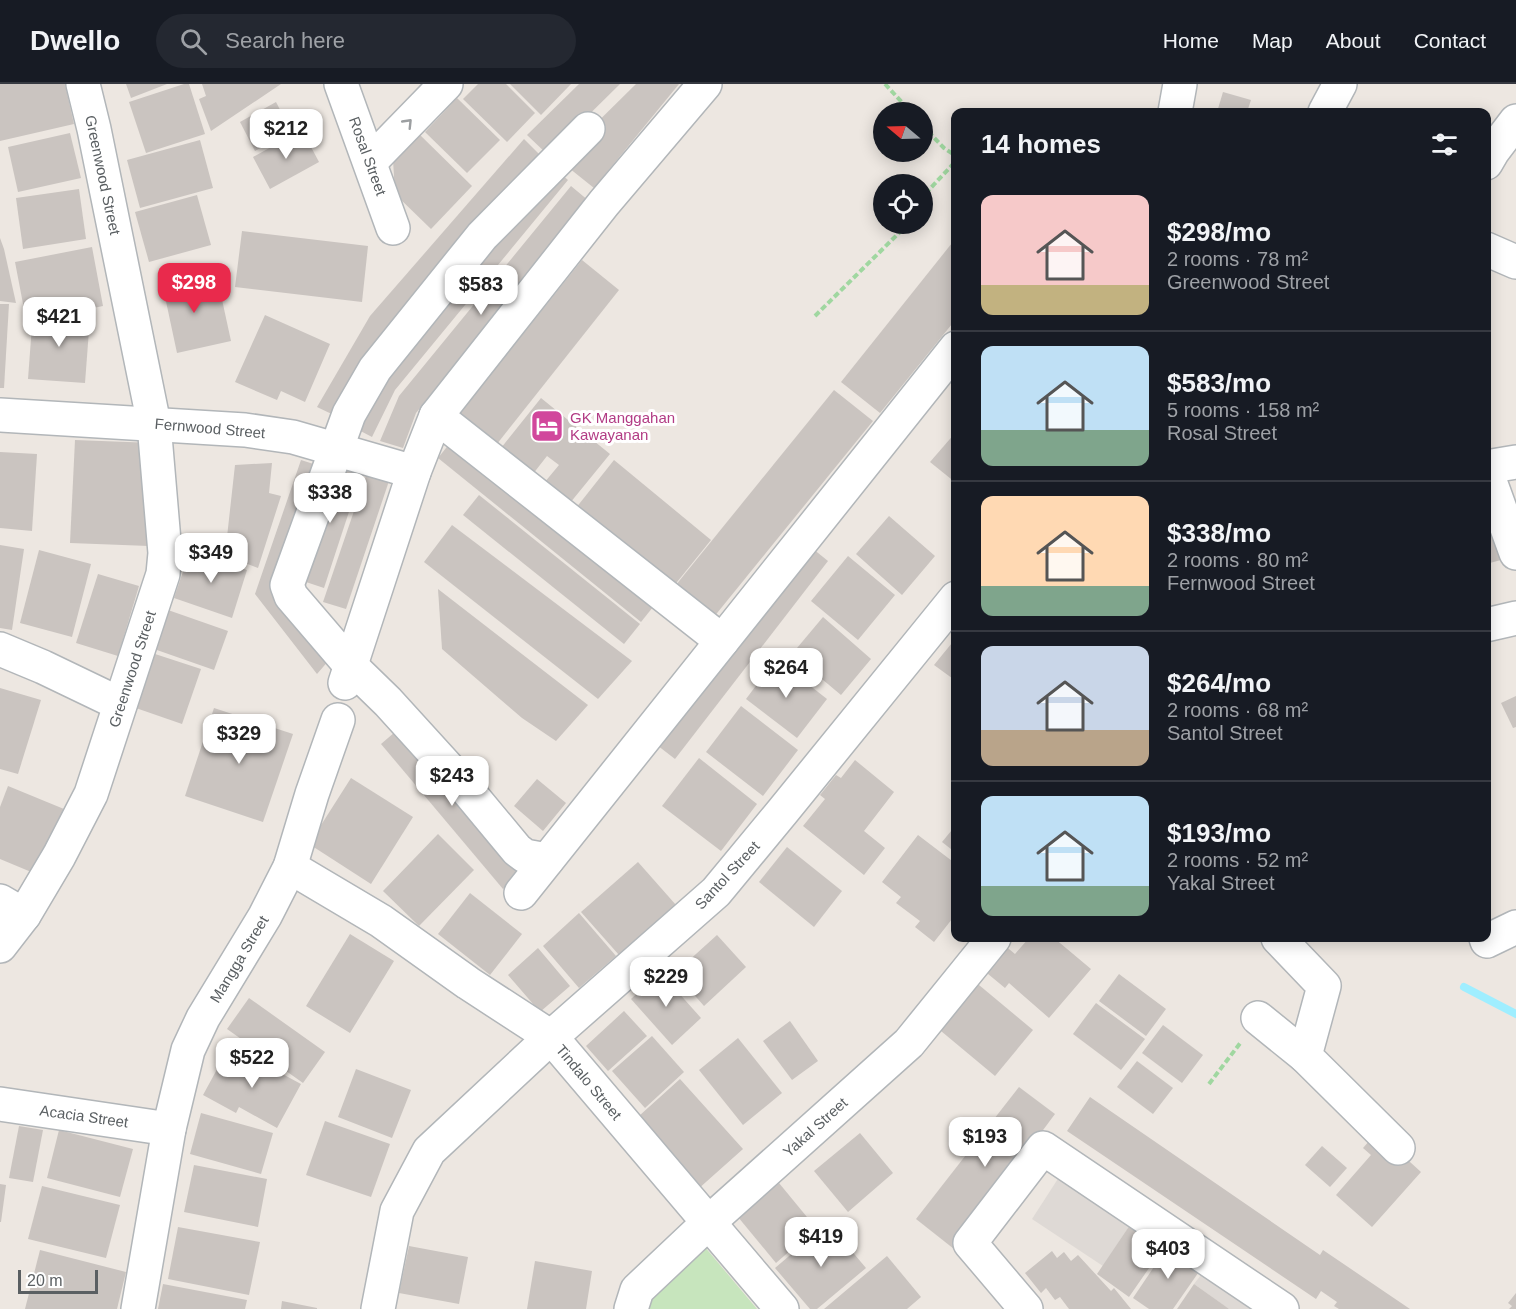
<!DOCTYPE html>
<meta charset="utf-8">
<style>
:root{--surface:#171b24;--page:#242831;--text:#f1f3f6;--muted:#9ea1a6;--line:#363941;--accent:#e92a4c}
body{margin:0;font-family:Arial,sans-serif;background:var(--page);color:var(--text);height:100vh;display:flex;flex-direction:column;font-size:22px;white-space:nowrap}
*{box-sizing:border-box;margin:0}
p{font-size:20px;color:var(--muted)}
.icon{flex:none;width:33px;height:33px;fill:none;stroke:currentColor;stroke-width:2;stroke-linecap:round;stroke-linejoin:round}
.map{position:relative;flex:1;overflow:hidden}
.sheet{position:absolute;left:951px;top:24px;width:540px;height:834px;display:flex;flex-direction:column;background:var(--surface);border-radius:12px;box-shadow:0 3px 15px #0003}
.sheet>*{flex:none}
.needle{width:39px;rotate:289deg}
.buttons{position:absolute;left:873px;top:18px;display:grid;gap:12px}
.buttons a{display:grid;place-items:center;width:60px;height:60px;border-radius:50%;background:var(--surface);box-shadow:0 3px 15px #0003;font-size:30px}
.scale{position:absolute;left:18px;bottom:15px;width:80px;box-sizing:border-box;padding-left:6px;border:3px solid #5a5f62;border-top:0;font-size:16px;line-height:21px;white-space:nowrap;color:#5a5f62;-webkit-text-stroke:4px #fff;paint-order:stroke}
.price{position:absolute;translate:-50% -51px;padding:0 14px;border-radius:12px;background:#fff;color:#222;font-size:20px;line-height:39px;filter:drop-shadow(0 2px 3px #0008)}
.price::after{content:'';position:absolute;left:50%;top:36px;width:18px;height:14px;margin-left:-9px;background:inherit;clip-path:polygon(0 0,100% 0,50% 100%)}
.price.current{background:var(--accent);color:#fff}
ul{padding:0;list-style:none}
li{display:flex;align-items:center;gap:18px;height:150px;padding:0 30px}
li+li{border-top:2px solid var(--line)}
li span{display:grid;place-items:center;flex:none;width:168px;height:120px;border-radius:12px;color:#555}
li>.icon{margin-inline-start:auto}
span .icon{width:72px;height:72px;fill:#fffc;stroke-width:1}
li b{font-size:26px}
h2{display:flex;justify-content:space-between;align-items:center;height:72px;padding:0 30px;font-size:26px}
header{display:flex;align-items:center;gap:36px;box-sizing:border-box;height:84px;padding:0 30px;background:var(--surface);border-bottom:2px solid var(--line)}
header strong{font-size:28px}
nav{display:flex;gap:33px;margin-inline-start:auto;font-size:21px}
.search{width:420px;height:54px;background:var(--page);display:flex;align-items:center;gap:15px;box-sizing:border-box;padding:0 21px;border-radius:33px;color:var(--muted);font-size:22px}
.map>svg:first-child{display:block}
</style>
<header>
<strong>Dwello</strong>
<div class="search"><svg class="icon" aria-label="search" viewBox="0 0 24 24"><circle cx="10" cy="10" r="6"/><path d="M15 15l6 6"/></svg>Search here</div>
<nav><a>Home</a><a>Map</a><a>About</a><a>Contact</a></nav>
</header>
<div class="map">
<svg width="1516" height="1225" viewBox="0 0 1516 1225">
<rect width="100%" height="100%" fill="#ede7e1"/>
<g fill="#ded9d5">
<polygon points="1063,1087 1134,1135 1103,1182 1032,1135"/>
<polygon points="1208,1182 1271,1225 1229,1225 1194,1200"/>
</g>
<polygon fill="#c7e5bd" points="704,1162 757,1225 646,1225 650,1211"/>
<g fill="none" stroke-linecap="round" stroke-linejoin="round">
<polyline stroke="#9feeff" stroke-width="8" points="1464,903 1516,930"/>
</g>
<g fill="#cac4c0">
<polygon points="0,0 65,0 74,40 0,57"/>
<polygon points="126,0 167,0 131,14"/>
<polygon points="184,0 189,0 205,50 146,69 129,18"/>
<polygon points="202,0 281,0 211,47 199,15 206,12"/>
<polygon points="478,0 506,0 535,29 507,58 463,15"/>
<polygon points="510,0 571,0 541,31"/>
<polygon points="579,0 620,0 548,71 527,51"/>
<polygon points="636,0 679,0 594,104 559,76"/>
<polygon points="1223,8 1251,16 1247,28 1217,28"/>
<polygon points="457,14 500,56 467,89 425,48"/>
<polygon points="276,18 291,47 255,67 240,38"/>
<polygon points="302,46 319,78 270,105 253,73"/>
<polygon points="70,49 81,94 18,108 8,63"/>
<polygon points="418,49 472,102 431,145 395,110 393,75"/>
<polygon points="524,55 544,75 340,334 317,323 370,232"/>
<polygon points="200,56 213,104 140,124 127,76"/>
<polygon points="552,82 568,96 395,306 372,353 349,341"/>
<polygon points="571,102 589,117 416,329 403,364 380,357 399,312"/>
<polygon points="79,105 86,155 23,165 16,114"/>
<polygon points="197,111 211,161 149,178 135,128"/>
<polygon points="242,147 368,162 362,218 235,203"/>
<polygon points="0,154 4,165 16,219 0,217"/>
<polygon points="956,154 956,235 880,329 841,298"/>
<polygon points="92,163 103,222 74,228 72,216 24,225 15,178"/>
<polygon points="582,176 619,206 493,365 455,335"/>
<polygon points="194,187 200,216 221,211 231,257 177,269 161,194"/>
<polygon points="0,220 9,220 4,304 0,304"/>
<polygon points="33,228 90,233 85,299 28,295"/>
<polygon points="265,231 330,260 305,318 281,307 277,316 235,298"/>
<polygon points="834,306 873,337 709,539 671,507"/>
<polygon points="541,314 610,370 570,419 544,399 559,381 547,372 529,395 497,369"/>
<polygon points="956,348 956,399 930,378"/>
<polygon points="454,354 657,518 641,538 438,374"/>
<polygon points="75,356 154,359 149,462 70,459"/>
<polygon points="0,368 37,370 32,447 0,444"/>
<polygon points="301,376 326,384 283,507 336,568 317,590 255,510"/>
<polygon points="335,376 363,385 324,504 297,495"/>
<polygon points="614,376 711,456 669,508 572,429"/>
<polygon points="272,379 269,409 281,412 258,484 245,479 247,467 226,462 235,381"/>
<polygon points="369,383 391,391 346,525 323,518"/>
<polygon points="479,411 640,540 624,560 463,431"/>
<polygon points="1486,424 1501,476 1486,480"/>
<polygon points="889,432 935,472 902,511 856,470"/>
<polygon points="452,441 632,577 598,615 424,478"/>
<polygon points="807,460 828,477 675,675 653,658"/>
<polygon points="0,461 24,465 12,546 0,544"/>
<polygon points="39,466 91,480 72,553 20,539"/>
<polygon points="190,467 247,486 232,534 174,514"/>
<polygon points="848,472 895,511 858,556 811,517"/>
<polygon points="98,490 139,502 118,572 76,559"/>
<polygon points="438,505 588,621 556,657 522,634 442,565"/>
<polygon points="168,526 228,547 214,586 154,565"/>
<polygon points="823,533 871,575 841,611 792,570"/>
<polygon points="956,554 956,597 934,581"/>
<polygon points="152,569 201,585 182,640 133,623"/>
<polygon points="776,575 827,615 797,654 746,615"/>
<polygon points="0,604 41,616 18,690 0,685"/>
<polygon points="1516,612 1516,643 1513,644 1501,619"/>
<polygon points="741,622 798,666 763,712 706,668"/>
<polygon points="214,624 293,650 263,738 185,712"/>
<polygon points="402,642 524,787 503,805 381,660"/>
<polygon points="699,674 757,720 721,767 662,722"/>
<polygon points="855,676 894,708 864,747 885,764 864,791 803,742 825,715 820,711 836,691 841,694"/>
<polygon points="351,694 413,733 371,800 309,760"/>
<polygon points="537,695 566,719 543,747 514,722"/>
<polygon points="8,702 64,725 36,790 0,775 0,723"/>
<polygon points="956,741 956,769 942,758"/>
<polygon points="438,750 474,786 419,842 383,807"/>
<polygon points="918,751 956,780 956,830 934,858 915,843 920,837 896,819 901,813 882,798"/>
<polygon points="787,763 842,807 814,843 759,798"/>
<polygon points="638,778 676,821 619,871 581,828"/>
<polygon points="470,809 522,850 490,891 438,850"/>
<polygon points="579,829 616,872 579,904 543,862"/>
<polygon points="350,850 394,877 350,949 306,922"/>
<polygon points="717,851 746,883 704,922 675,889"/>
<polygon points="1029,854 1054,854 1091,885 1049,934 1009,899 1005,904 982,885 1003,860 1015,870"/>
<polygon points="538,864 570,902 540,928 508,891"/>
<polygon points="660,888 701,934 672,961 631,915"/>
<polygon points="1119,890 1166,925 1146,952 1099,917"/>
<polygon points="973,896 1033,946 995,992 935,942"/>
<polygon points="249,914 325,968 303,999 227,945"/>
<polygon points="1096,919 1145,955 1121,986 1073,950"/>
<polygon points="624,927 647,952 608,987 586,962"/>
<polygon points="790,937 818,977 792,996 763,957"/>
<polygon points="1163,941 1203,971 1182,999 1142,969"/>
<polygon points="652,952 684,988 645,1024 612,987"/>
<polygon points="738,954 782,1009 743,1041 699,986"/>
<polygon points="227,967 259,984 262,979 301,1000 277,1044 239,1023 236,1029 203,1011"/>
<polygon points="1137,977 1173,1004 1153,1030 1117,1003"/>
<polygon points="356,985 411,1006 392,1054 338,1033"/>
<polygon points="680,995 743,1065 697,1106 674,1082 679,1078 639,1032"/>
<polygon points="1019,1003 1055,1030 954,1165 916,1135"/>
<polygon points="1090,1013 1320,1171 1323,1166 1410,1225 1339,1225 1334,1222 1337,1218 1321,1207 1316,1215 1067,1047"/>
<polygon points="201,1029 273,1049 261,1090 190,1070"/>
<polygon points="325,1037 390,1060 371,1113 306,1091"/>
<polygon points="19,1042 43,1046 33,1098 9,1094"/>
<polygon points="59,1046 133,1065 120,1113 47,1094"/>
<polygon points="1377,1048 1421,1088 1372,1143 1336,1111 1371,1071 1363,1064"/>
<polygon points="860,1049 893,1089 848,1128 814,1087"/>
<polygon points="1322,1062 1347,1084 1330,1103 1305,1081"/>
<polygon points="194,1081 267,1095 258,1143 184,1128"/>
<polygon points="779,1099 816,1144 776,1179 738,1133"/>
<polygon points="0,1100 6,1101 1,1138 0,1138"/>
<polygon points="42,1102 120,1121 106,1174 28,1155"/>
<polygon points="1134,1135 1148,1144 1136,1160 1156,1174 1129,1213 1097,1190"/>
<polygon points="828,1139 866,1184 817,1225 810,1225 775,1184"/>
<polygon points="178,1143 260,1158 249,1211 168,1195"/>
<polygon points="1170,1159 1203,1182 1173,1225 1149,1225 1133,1214"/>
<polygon points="409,1162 468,1173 459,1220 399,1209"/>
<polygon points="40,1166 126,1188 117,1225 25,1225"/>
<polygon points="1052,1167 1057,1174 1064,1168 1071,1177 1078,1171 1111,1207 1114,1204 1131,1225 1069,1225 1060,1213 1055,1216 1046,1204 1041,1209 1025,1189"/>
<polygon points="887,1172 921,1213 907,1225 824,1225"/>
<polygon points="535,1177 592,1187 586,1225 527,1225"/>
<polygon points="163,1200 247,1216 245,1225 158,1225"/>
<polygon points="1194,1200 1225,1222 1229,1225 1177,1225"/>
<polygon points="1516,1209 1516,1225 1509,1225 1512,1222 1508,1219"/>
<polygon points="282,1217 317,1224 317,1225 281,1225"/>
</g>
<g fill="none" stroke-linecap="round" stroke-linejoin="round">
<defs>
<g id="minor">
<polyline points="341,0 393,144"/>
<polyline points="1175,28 1180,0"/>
<polyline points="1325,28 1340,0"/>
<polyline points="370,78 446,0"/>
<polyline points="1486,79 1493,67 1516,37"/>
<polyline points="1486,165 1516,178"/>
<polyline points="0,331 245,346 293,353 414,388"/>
<polyline points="436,332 722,557"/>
<polyline points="1486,383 1516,378"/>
<polyline points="1486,386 1516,469"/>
<polyline points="1486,541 1516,534"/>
<polyline points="0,565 43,583 120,620"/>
<polyline points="345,599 414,388 436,332 604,119 705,0"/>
<polyline points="547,776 525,772 517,766 458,695 388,618 351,582 291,512 287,501 349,330 375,285 482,152 588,45"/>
<polyline points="290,783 381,837 468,899 551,953 782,1225"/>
<polyline points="521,809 956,264"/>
<polyline points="0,817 24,831"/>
<polyline points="1278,854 1324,902 1305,972 1398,1064"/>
<polyline points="1486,854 1487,857 1516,843"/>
<polyline points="0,862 24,831 59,772 91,710 163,490 165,469 154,340 94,45 83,0"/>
<polyline points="1258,934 1305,972"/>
<polyline points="0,1020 169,1045"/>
<polyline points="138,1225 169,1045 188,966 203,934 265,832 290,783 312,710 338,636"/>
<polyline points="378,1225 397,1127 429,1067 551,953 716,808 783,727 956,514"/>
<polyline points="631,1225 637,1206 709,1138 909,959 994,854"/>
<polyline points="1026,1225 970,1159 1043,1064 1282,1225"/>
</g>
</defs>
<use href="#minor" stroke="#b2b6b9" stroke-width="36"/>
<g stroke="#a0d7a0" stroke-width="4" stroke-dasharray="6 3" stroke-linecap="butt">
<polyline points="885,0 911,28"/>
<polyline points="999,28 1001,26"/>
<polyline points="922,41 944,64 956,72"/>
<polyline points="922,118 926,109 956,77"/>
<polyline points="815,232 908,140"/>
<polyline points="1209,1000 1241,958"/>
</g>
<use href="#minor" stroke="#fff" stroke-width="33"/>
</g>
<defs><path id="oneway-chevron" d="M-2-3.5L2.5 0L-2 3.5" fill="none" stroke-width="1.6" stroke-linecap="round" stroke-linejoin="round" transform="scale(1.5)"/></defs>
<use stroke="#9c9fa1" href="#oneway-chevron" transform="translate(408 39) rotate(-46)"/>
<defs>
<symbol id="hotel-square" viewBox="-11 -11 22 22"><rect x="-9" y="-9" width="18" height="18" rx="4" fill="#d1479c" stroke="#fff"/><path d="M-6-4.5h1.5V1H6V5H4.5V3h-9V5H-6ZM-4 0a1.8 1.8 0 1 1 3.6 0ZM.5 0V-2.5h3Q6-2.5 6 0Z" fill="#fff"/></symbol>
</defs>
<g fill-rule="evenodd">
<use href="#hotel-square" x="528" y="323" width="38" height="38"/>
</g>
<g text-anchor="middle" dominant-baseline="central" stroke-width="6" stroke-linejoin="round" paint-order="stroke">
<g font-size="15" fill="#5a5f62" stroke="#fff">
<text transform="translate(368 72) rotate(70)">Rosal Street</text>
<text transform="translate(103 91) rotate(78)">Greenwood Street</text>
<text transform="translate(210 344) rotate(5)">Fernwood Street</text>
<text transform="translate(132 585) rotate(-72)">Greenwood Street</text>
<text transform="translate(727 791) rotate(-47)">Santol Street</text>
<text transform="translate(239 875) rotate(-59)">Mangga Street</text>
<text transform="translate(589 998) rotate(50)">Tindalo Street</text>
<text transform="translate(84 1032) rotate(8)">Acacia Street</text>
<text transform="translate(815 1043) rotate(-42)">Yakal Street</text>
</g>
<g font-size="15" fill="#b23c85" stroke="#fff" text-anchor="start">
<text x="570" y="333">GK Manggahan<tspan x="570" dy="17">Kawayanan</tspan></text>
</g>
</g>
</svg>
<div class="buttons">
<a><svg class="needle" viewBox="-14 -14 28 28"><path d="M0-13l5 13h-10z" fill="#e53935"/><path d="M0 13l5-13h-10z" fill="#9ea1a6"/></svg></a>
<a><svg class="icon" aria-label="locate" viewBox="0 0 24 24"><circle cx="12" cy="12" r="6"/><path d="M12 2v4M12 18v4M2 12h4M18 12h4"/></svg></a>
</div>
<div class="scale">20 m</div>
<b class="price" style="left:286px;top:76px">$212</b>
<b class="price current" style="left:194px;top:230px">$298</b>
<b class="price" style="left:481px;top:232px">$583</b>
<b class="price" style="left:59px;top:264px">$421</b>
<b class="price" style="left:330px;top:440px">$338</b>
<b class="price" style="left:211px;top:500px">$349</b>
<b class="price" style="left:786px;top:615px">$264</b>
<b class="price" style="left:239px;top:681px">$329</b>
<b class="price" style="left:452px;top:723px">$243</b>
<b class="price" style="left:666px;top:924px">$229</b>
<b class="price" style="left:252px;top:1005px">$522</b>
<b class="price" style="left:985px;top:1084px">$193</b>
<b class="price" style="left:821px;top:1184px">$419</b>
<b class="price" style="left:1168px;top:1196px">$403</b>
<section class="sheet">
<h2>14 homes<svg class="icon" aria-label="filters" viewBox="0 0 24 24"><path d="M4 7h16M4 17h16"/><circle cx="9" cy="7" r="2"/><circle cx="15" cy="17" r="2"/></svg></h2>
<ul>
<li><span style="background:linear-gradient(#f6c9c9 75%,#c2b280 0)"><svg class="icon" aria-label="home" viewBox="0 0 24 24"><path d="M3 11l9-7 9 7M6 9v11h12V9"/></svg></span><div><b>$298/mo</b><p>2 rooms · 78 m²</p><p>Greenwood Street</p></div></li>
<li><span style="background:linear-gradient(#bfe0f5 70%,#7fa58c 0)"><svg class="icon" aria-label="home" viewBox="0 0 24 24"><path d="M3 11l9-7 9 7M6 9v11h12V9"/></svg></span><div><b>$583/mo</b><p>5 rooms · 158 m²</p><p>Rosal Street</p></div></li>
<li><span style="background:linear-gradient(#ffd9b3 75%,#7fa58c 0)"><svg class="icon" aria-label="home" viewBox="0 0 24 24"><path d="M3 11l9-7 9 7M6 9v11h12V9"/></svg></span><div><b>$338/mo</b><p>2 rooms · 80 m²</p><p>Fernwood Street</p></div></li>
<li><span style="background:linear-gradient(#c9d6e8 70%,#b9a48a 0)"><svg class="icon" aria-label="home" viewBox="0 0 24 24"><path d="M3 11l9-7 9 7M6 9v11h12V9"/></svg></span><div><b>$264/mo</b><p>2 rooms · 68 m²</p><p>Santol Street</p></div></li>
<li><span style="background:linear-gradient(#bfe0f5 75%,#7fa58c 0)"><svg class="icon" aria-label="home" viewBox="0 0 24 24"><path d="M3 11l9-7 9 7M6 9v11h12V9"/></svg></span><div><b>$193/mo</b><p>2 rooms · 52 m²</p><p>Yakal Street</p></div></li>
</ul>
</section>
</div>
